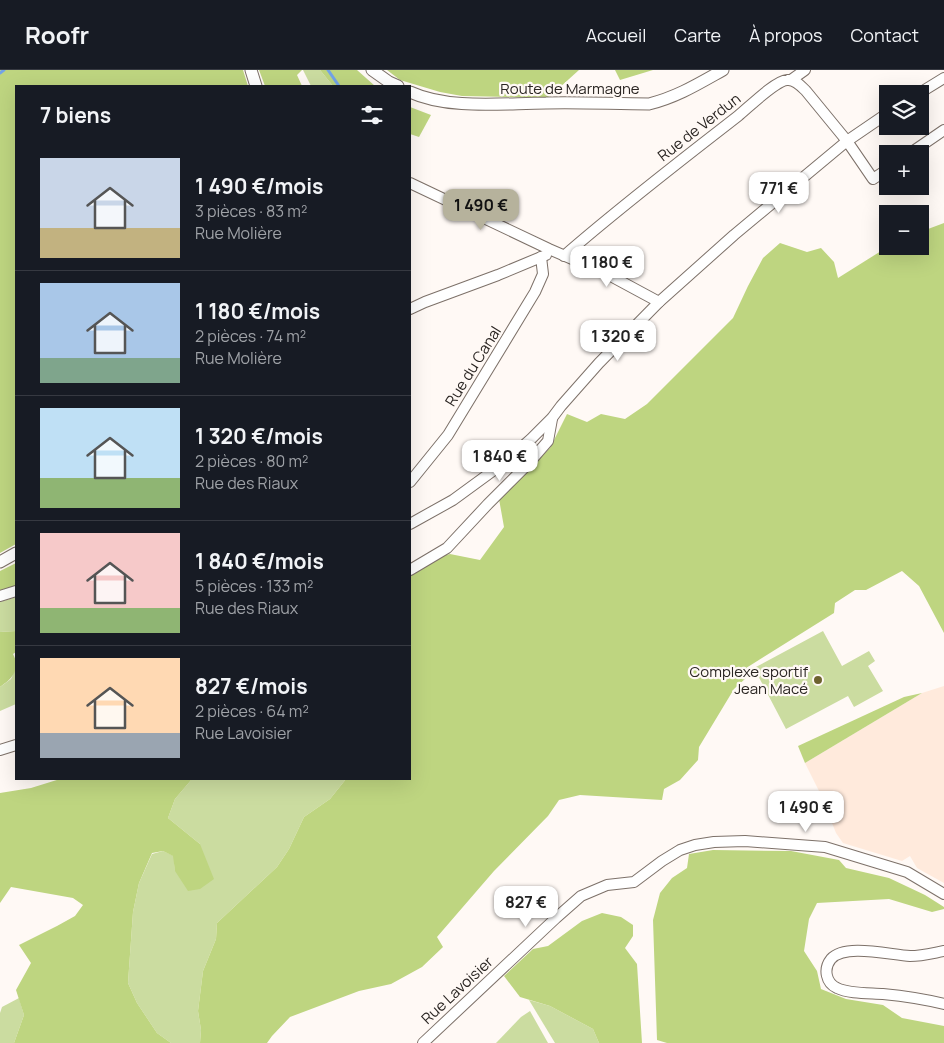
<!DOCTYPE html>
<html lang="fr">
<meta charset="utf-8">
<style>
:root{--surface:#171b24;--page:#20242c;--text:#f1f3f6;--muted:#9ea1a6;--line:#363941;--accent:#b6b29c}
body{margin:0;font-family:Manrope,sans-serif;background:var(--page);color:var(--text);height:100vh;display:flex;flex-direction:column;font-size:19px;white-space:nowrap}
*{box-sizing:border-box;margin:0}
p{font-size:16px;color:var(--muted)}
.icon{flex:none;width:28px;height:28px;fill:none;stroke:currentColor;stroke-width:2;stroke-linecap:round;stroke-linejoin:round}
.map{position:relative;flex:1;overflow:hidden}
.drawer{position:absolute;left:15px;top:15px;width:396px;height:695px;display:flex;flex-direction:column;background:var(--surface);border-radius:0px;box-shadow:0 5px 20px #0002}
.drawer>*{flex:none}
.fabs{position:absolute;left:879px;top:15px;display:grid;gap:10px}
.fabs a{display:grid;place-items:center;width:50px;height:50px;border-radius:0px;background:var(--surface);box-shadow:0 5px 20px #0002;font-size:25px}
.price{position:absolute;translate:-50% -42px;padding:0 11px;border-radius:10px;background:#fff;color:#222;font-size:16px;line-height:32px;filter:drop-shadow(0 1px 2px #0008)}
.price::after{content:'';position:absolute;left:50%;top:30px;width:15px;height:11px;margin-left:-8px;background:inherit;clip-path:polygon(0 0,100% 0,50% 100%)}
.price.selected{background:var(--accent);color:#111}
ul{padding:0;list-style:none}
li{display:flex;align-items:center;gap:15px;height:125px;padding:0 25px}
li+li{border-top:1px solid var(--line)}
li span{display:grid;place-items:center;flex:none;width:140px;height:100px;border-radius:0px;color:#555}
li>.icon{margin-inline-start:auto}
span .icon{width:60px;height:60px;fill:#fffc;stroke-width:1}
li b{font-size:21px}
h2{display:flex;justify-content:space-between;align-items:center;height:60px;padding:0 25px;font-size:21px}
header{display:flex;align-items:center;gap:30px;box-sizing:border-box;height:70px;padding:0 25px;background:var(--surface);border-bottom:1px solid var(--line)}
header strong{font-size:24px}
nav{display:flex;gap:28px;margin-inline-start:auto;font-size:18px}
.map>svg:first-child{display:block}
</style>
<header>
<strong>Roofr</strong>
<nav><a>Accueil</a><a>Carte</a><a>À propos</a><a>Contact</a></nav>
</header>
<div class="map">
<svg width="944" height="973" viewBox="0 0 944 973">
<rect width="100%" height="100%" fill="#fff9f5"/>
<polygon fill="#ffeadc" points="944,616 944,813 917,798 910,786 902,791 843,773 836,763 820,723 805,693 922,623"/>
<g fill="#cbdca0">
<polygon points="303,0 320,0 333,16 311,16"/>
<polygon points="16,527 16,561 0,562 0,532"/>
<polygon points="823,561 842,596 869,581 875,591 868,596 883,621 854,637 848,626 786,659 754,598"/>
<polygon points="16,598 16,634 0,641 0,617 11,609"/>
<polygon points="192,709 346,709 330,729 304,747 289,779 277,797 217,853 216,869 203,901 198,941 201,960 200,973 171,973 157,963 137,933 128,913 133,842 139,813 152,784 163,781 174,786 175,801 200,774 168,748 175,729"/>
<polygon points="19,928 24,945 14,973 0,973 0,943 2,937"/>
<polygon points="529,930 550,936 593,959 599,973 555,973"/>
<polygon points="530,941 548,973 496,973 521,947"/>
</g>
<g fill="#bed580">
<polygon points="0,0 243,0 248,16 16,16 16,474 0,483"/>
<polygon points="259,0 302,0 297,5 302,16 265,16"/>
<polygon points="320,0 357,0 375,16 333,16"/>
<polygon points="387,0 579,0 548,28 462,26 440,22 400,10"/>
<polygon points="615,0 653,0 620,10"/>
<polygon points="410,37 431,45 419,67 410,64"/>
<polygon points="944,153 944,563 919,516 902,501 866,520 855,520 835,533 834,543 743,600 746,608 734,619 699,677 698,690 680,710 664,719 662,730 580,725 559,730 548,746 494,801 437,867 443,877 422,897 391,914 359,921 290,947 272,966 267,973 200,973 201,960 198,941 203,901 216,869 217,853 277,797 289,779 304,747 330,729 346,709 410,709 410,502 432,489 450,484 480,490 504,457 499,429 550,378 567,344 587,352 601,344 625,349 647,334 733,248 748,216 763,188 780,173 807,182 821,178 834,192 838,208 889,176 920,176 920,162"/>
<polygon points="16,493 16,517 0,523 0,501"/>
<path d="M16,561V582L13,584C21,599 13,608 0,617V562Z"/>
<polygon points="922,623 805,693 798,676 904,627"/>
<polygon points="60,709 192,709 175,729 168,748 200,774 214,809 200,819 188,821 175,801 173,786 163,781 152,783 139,813 133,842 128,913 137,933 157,963 171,973 14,973 24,945 16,920 31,893 19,875 57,856 75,846 83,835 73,828 11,817 0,833 0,723 31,718"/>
<polygon points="713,780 791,781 839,790 846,798 889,808 925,825 944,837 944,839 932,842 889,829 817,833 809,849 804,881 817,901 821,919 846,929 883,935 902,948 944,956 944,973 667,973 657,970 653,850 660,823 672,808 687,798 689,784"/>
<polygon points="602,843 621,847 633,855 633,866 625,878 637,894 642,973 599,973 593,959 550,936 520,927 504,906 533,879 548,876 582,851"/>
</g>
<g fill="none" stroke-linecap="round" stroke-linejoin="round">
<g stroke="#73a3e7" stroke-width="3">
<polyline points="328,0 339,16"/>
<polyline points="0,3 4,0"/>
</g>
<defs>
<g id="minor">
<polyline points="791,10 805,0"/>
<polyline points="918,24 944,8"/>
<polyline points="909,84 944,60"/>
<polyline points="410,113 549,179 609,205 659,232"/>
<path d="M564,186C620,137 679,92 738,46C748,38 775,11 787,10C795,9 801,16 806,21L847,71L873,109L888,99"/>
<polyline points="410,239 425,232 498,205 546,185"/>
<polyline points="410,412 448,365 535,222 543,204 541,187"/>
<polyline points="410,454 453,430 505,392 531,369 552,348 561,336 599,293 659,232 734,165 847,71 888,43"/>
<polyline points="410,500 447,478 488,434 528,394 548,371 552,349"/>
<polyline points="0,526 16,521"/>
<polyline points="0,680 16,675"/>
<path d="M944,881C933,883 922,886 910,886C890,885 845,873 831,889C823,899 826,913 837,918C849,924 870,923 883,924C904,926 924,929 944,934"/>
<polyline points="423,973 556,848 581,826 607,815 634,812 662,791 680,780 695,775 714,772 745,771 825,777 907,802 944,824"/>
</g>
<g id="tertiary">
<polyline points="251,0 256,16"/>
<polyline points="372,0 389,12 398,16"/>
<path d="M410,22C449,40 504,33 546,33C580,32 615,34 649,34C677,27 698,14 723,0"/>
<polyline points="0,492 16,483"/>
</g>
</defs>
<use href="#minor" stroke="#7d7169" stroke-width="12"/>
<use href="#tertiary" stroke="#7d7169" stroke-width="13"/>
<use href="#minor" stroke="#fff" stroke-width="10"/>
<use href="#tertiary" stroke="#fff" stroke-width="11"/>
</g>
<circle fill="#6d622f" stroke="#fff9f5" stroke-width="2" cx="818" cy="610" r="5"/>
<g text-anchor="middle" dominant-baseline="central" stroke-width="4.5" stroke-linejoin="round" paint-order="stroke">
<g font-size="15" fill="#2a2522" stroke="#fff9f5">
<text x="570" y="18">Route de Marmagne</text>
<text transform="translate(699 57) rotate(-38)">Rue de Verdun</text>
<text transform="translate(473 296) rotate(-58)">Rue du Canal</text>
<text transform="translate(457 920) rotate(-43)">Rue Lavoisier</text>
</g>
<g font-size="15" fill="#2a2522" stroke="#fff9f5" text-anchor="end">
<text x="808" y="601">Complexe sportif<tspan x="808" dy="17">Jean Macé</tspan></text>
</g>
</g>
</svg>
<div class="fabs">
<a><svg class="icon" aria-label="layers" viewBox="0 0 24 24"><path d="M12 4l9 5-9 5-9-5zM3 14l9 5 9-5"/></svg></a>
<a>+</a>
<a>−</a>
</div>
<b class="price" style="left:779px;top:144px">771 €</b>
<b class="price selected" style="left:481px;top:161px">1 490 €</b>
<b class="price" style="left:607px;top:218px">1 180 €</b>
<b class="price" style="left:618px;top:292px">1 320 €</b>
<b class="price" style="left:500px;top:412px">1 840 €</b>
<b class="price" style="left:806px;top:763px">1 490 €</b>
<b class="price" style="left:526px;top:858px">827 €</b>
<section class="drawer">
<h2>7 biens<svg class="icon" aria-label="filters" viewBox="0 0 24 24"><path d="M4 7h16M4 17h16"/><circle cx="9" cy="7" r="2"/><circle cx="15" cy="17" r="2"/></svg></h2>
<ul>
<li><span style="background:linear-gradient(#c9d6e8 70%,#c2b280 0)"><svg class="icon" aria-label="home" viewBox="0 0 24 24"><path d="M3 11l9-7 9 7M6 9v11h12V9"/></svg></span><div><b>1 490 €/mois</b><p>3 pièces · 83 m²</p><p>Rue Molière</p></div></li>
<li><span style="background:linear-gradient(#a9c7e8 75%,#7fa58c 0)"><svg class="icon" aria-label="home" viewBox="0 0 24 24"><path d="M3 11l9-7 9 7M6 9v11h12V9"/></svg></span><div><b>1 180 €/mois</b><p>2 pièces · 74 m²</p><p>Rue Molière</p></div></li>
<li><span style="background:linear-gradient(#bfe0f5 70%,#8fb573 0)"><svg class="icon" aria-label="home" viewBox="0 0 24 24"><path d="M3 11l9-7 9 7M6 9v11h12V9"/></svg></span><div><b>1 320 €/mois</b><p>2 pièces · 80 m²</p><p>Rue des Riaux</p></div></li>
<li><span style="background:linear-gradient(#f6c9c9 75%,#8fb573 0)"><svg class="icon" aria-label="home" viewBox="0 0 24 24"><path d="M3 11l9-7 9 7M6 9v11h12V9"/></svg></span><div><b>1 840 €/mois</b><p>5 pièces · 133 m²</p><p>Rue des Riaux</p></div></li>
<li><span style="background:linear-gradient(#ffd9b3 75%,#9aa5b1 0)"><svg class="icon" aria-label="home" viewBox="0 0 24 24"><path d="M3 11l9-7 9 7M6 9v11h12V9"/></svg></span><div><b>827 €/mois</b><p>2 pièces · 64 m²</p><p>Rue Lavoisier</p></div></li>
</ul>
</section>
</div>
